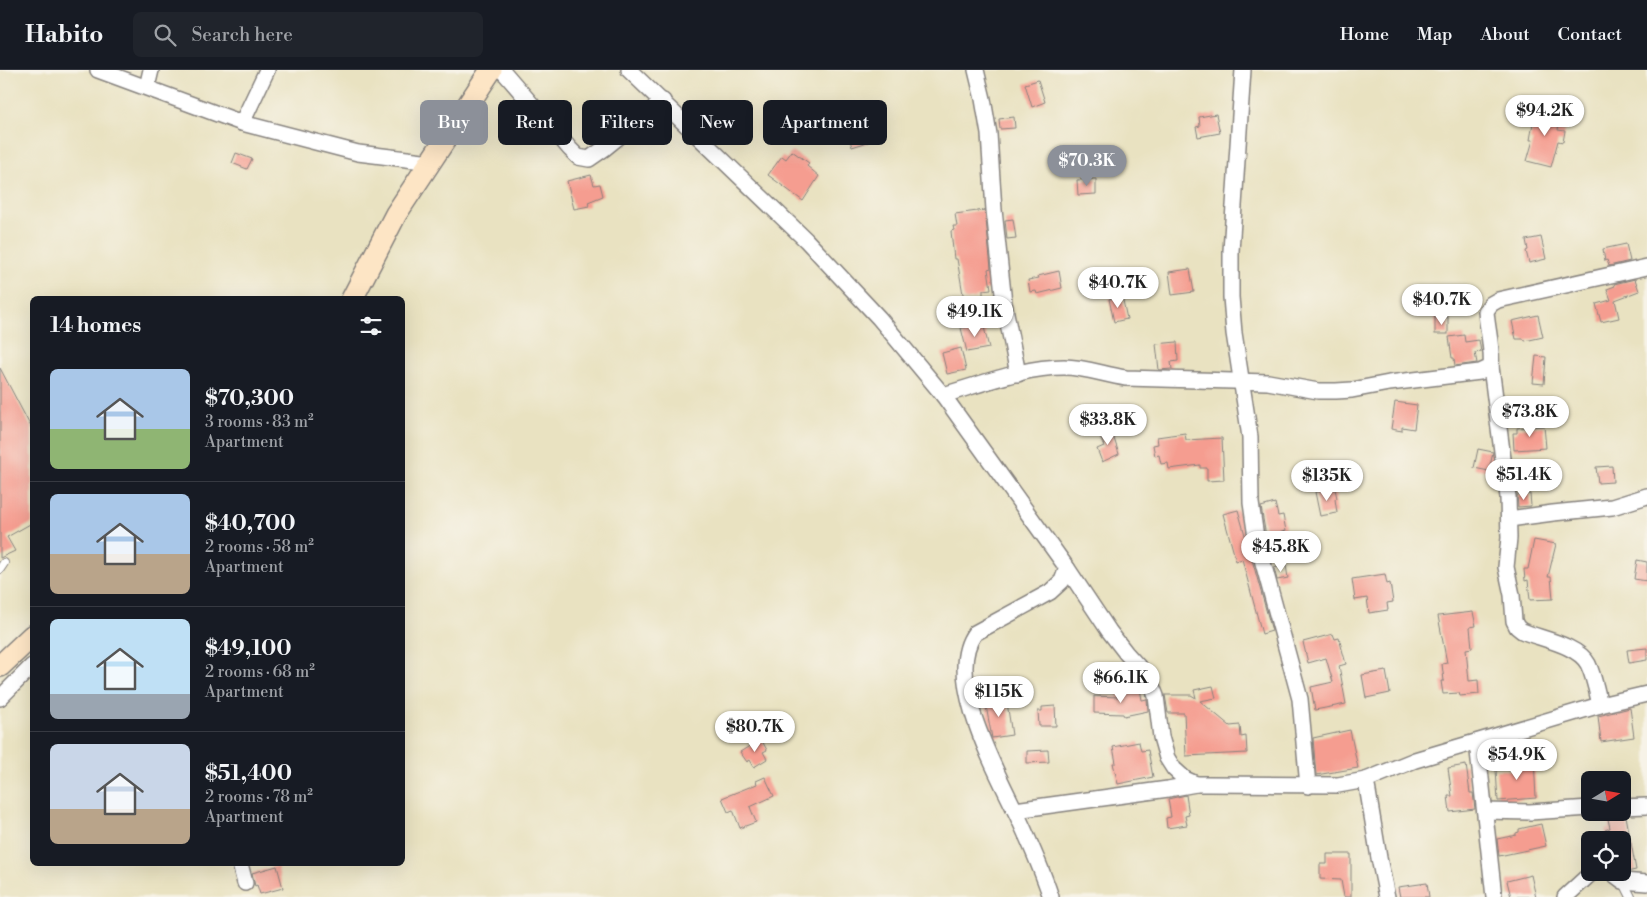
<!DOCTYPE html>
<meta charset="utf-8">
<style>
:root{--surface:#171b24;--page:#20242c;--text:#f1f3f6;--muted:#9ea1a6;--line:#363941;--accent:#8c9099}
body{margin:0;font-family:"Libre Bodoni",serif;background:var(--page);color:var(--text);height:100vh;display:flex;flex-direction:column;font-size:19px;white-space:nowrap}
*{box-sizing:border-box;margin:0}
p{font-size:16px;color:var(--muted)}
.icon{flex:none;width:28px;height:28px;fill:none;stroke:currentColor;stroke-width:2;stroke-linecap:round;stroke-linejoin:round}
.map{position:relative;flex:1;overflow:hidden}
.side{position:absolute;left:30px;top:226px;width:375px;height:570px;display:flex;flex-direction:column;background:var(--surface);border-radius:8px;box-shadow:0 5px 20px #0002}
.side>*{flex:none}
.banner{position:absolute;left:420px;top:30px;width:475px;height:45px;display:flex;gap:10px}
.needle{width:32px;rotate:79deg}
.buttons{position:absolute;left:1581px;top:701px;display:grid;gap:10px}
.buttons a{display:grid;place-items:center;width:50px;height:50px;border-radius:8px;background:var(--surface);box-shadow:0 5px 20px #0002;font-size:25px}
.price{position:absolute;translate:-50% -42px;padding:0 11px;border-radius:18px;background:#fff;color:#222;font-size:16px;line-height:32px;filter:drop-shadow(0 1px 2px #0008)}
.price::after{content:'';position:absolute;left:50%;top:30px;width:15px;height:11px;margin-left:-8px;background:inherit;clip-path:polygon(0 0,100% 0,50% 100%)}
.price.selected{background:var(--accent);color:#fff}
ul{padding:0;list-style:none}
li{display:flex;align-items:center;gap:15px;height:125px;padding:0 20px}
li+li{border-top:1px solid var(--line)}
li span{display:grid;place-items:center;flex:none;width:140px;height:100px;border-radius:8px;color:#555}
li>.icon{margin-inline-start:auto}
span .icon{width:60px;height:60px;fill:#fffc;stroke-width:1}
li b{font-size:21px}
h2{display:flex;justify-content:space-between;align-items:center;height:60px;padding:0 20px;font-size:21px}
.chip{padding:0 18px;border-radius:8px;background:var(--surface);box-shadow:0 5px 20px #0002;font-size:18px;line-height:45px}
.chip.selected{background:var(--accent);color:#fff}
header{display:flex;align-items:center;gap:30px;box-sizing:border-box;height:70px;padding:0 25px;background:var(--surface);border-bottom:1px solid var(--line)}
header strong{font-size:24px}
nav{display:flex;gap:28px;margin-inline-start:auto;font-size:18px}
.search{width:350px;height:45px;background:var(--page);display:flex;align-items:center;gap:12px;box-sizing:border-box;padding:0 18px;border-radius:8px;color:var(--muted);font-size:19px}
.map>svg:first-child{display:block}
</style>
<header>
<strong>Habito</strong>
<div class="search"><svg class="icon" aria-label="search" viewBox="0 0 24 24"><circle cx="10" cy="10" r="6"/><path d="M15 15l6 6"/></svg>Search here</div>
<nav><a>Home</a><a>Map</a><a>About</a><a>Contact</a></nav>
</header>
<div class="map">
<svg width="1647" height="827" viewBox="0 0 1647 827">
<rect width="100%" height="100%" fill="#f7f3e8"/>
<filter id="ink" filterUnits="userSpaceOnUse"><feTurbulence type="fractalNoise" baseFrequency=".02" numOctaves="2"/><feDisplacementMap in="SourceGraphic" scale="10" xChannelSelector="R" yChannelSelector="G"/><feConvolveMatrix kernelMatrix="1 2 1 2 8 2 1 2 1" color-interpolation-filters="sRGB"/></filter>
<filter id="wash" filterUnits="userSpaceOnUse"><feTurbulence type="fractalNoise" baseFrequency=".0096" numOctaves="4" result="noise"/><feDisplacementMap in="SourceGraphic" scale="20" xChannelSelector="R" yChannelSelector="G"/><feGaussianBlur stdDeviation="1.12" result="paint"/><feColorMatrix in="noise" values="0 0 0 0 0 0 0 0 0 0 0 0 0 0 0 0 0 1.4 0 .05"/><feComposite in="paint" operator="in"/></filter>
<g filter="url(#wash)">
<rect width="100%" height="100%" fill="#e9e2c1"/>
<g id="blocks">
<g fill="#f59d90">
<polygon points="1038,10 1045,32 1032,37 1025,14"/>
<polygon points="1536,36 1558,41 1556,53 1559,53 1558,60 1565,61 1563,72 1558,71 1551,97 1527,91 1533,70 1530,70"/>
<polygon points="1216,44 1220,63 1198,67 1196,57 1200,56 1199,47"/>
<polygon points="874,45 881,68 852,77 845,54"/>
<polygon points="1014,47 1015,58 1000,59 999,49"/>
<polygon points="792,81 809,93 807,96 819,106 803,131 768,105 782,86 786,89"/>
<polygon points="236,83 252,89 247,99 232,93"/>
<polygon points="591,105 594,115 600,114 603,126 588,132 589,136 574,139 567,111"/>
<polygon points="1096,109 1096,124 1078,125 1077,110"/>
<polygon points="985,140 991,198 988,199 991,219 983,220 983,226 964,230 957,189 954,189 951,161 954,160 953,156 957,156 955,144"/>
<polygon points="1013,149 1016,168 1007,169 1005,150"/>
<polygon points="1541,167 1546,189 1529,193 1526,181 1528,180 1526,170"/>
<polygon points="1626,174 1630,191 1609,196 1607,190 1605,191 1603,179"/>
<polygon points="1190,199 1194,222 1172,225 1169,202"/>
<polygon points="1059,201 1062,218 1037,224 1036,221 1030,222 1028,210 1039,208 1038,206"/>
<polygon points="1635,209 1639,221 1615,230 1619,248 1601,252 1596,234 1611,230 1607,219 1615,216 1614,214"/>
<polygon points="1122,226 1127,249 1114,252 1109,229"/>
<polygon points="1538,245 1543,267 1525,271 1524,269 1516,269 1512,251"/>
<rect x="1435" y="247" width="13" height="17"/>
<polygon points="983,253 989,278 967,282 961,258"/>
<polygon points="1464,265 1465,272 1479,270 1481,282 1475,283 1477,293 1455,296 1454,288 1452,288 1449,267"/>
<polygon points="1177,272 1178,291 1171,292 1172,299 1159,300 1156,274"/>
<polygon points="961,278 966,300 947,304 942,283"/>
<polygon points="1536,286 1546,287 1544,314 1533,313"/>
<polygon points="0,298 32,359 32,453 7,467 15,481 0,488"/>
<polygon points="1395,332 1417,335 1414,359 1402,357 1402,361 1391,359"/>
<polygon points="1544,356 1546,378 1514,380 1513,363 1517,363 1517,358"/>
<polygon points="1111,359 1119,384 1102,392 1097,379 1104,376 1099,364"/>
<polygon points="1185,363 1186,370 1222,368 1224,410 1207,411 1207,398 1200,398 1200,395 1169,399 1168,393 1161,394 1159,385 1155,386 1153,375 1158,374 1157,367"/>
<polygon points="1478,379 1493,382 1489,401 1474,398"/>
<polygon points="1612,396 1613,412 1598,413 1596,397"/>
<polygon points="1335,419 1337,428 1335,429 1337,443 1320,446 1315,422"/>
<polygon points="1530,424 1531,436 1518,437 1517,425"/>
<polygon points="1275,433 1278,446 1283,445 1286,461 1266,466 1261,437"/>
<polygon points="1238,440 1272,561 1262,564 1242,489 1236,491 1223,444"/>
<polygon points="1534,470 1556,474 1548,507 1551,507 1553,529 1530,530 1528,510 1525,511 1524,499 1528,499"/>
<polygon points="1637,490 1647,492 1647,511 1634,509"/>
<polygon points="1286,495 1288,508 1277,510 1274,498"/>
<polygon points="1385,504 1387,514 1390,513 1393,532 1387,533 1388,540 1369,543 1367,528 1355,530 1352,509"/>
<polygon points="1473,542 1476,556 1470,557 1472,578 1466,579 1469,611 1478,610 1479,624 1460,626 1459,623 1443,624 1441,611 1444,611 1442,594 1447,593 1438,546"/>
<polygon points="1333,564 1335,569 1339,568 1346,594 1339,596 1346,634 1315,640 1311,617 1333,612 1326,588 1308,593 1303,572"/>
<polygon points="1647,578 1647,590 1629,593 1627,580"/>
<polygon points="1386,601 1390,623 1366,628 1362,605"/>
<polygon points="1213,616 1216,628 1200,631 1230,656 1240,655 1241,667 1246,666 1247,683 1186,686 1184,643 1168,643 1165,625 1191,625 1196,628 1194,620"/>
<polygon points="1140,619 1142,630 1147,629 1148,641 1124,646 1123,644 1094,643 1094,626 1118,627 1117,622"/>
<polygon points="1006,626 1012,665 992,668 986,636 992,635 991,628"/>
<polygon points="1055,636 1056,656 1039,656 1038,641 1042,641 1042,637"/>
<polygon points="1630,638 1634,667 1601,672 1598,646"/>
<polygon points="1350,660 1358,698 1316,705 1313,668"/>
<polygon points="761,669 767,680 763,682 767,689 754,697 750,690 747,692 740,682"/>
<polygon points="1139,672 1141,681 1148,680 1153,707 1118,714 1113,693 1116,693 1113,677"/>
<polygon points="1048,680 1049,692 1027,693 1027,681"/>
<polygon points="1534,689 1536,728 1498,731 1496,700 1511,700 1510,691"/>
<polygon points="1466,695 1470,723 1473,723 1475,739 1450,742 1448,726 1452,726 1448,698"/>
<polygon points="765,707 774,726 750,737 756,752 740,758 733,740 728,742 722,728 757,714 756,711"/>
<polygon points="1186,725 1189,745 1185,746 1187,755 1167,758 1166,748 1171,747 1168,729"/>
<polygon points="1621,746 1626,746 1636,800 1626,802 1622,799 1622,770 1607,770 1605,760 1610,758 1608,749"/>
<polygon points="1541,754 1546,776 1499,786 1497,769 1516,765 1516,763 1519,762 1519,759"/>
<polygon points="1327,784 1351,784 1351,827 1344,827 1341,810 1320,809 1320,794 1327,794"/>
<polygon points="277,796 283,818 260,824 257,815 255,816 252,803"/>
<polygon points="1531,805 1536,827 1511,827 1507,811"/>
<polygon points="1427,813 1429,827 1400,827 1398,817"/>
</g>
</g>
</g>
<g filter="url(#ink)">
<use href="#blocks" fill-opacity="0" stroke="#86827e" stroke-width="1"/>
<g fill="none" stroke-linecap="round" stroke-linejoin="round">
<defs>
<g id="lane">
<polyline points="0,499 4,493"/>
<polyline points="1623,811 1631,827"/>
</g>
<g id="street">
<polyline points="98,0 242,53 358,83 431,92"/>
<polyline points="502,0 570,79 578,87 589,89 605,78 663,31"/>
<polyline points="629,0 806,170 879,248 943,325 1067,498 1109,561 1126,583 1146,605 1152,616 1156,626 1161,667 1167,688 1174,699 1185,709 1196,714 1208,714 1338,715 1366,710 1415,690 1600,635 1647,624"/>
<polyline points="976,0 983,29 989,64 994,140 1004,233 1018,304"/>
<polyline points="1243,0 1231,181 1231,227 1234,263 1250,367 1251,433 1256,467 1300,629 1308,716"/>
<polyline points="147,17 151,0"/>
<polyline points="242,53 267,0"/>
<path d="M1491,297L1508,427L1509,468L1506,497L1512,525L1514,551L1517,557L1522,561C1541,569 1578,575 1588,594C1594,606 1597,622 1600,635"/>
<path d="M943,325C982,314 1024,297 1064,297C1085,297 1105,305 1126,308L1268,312L1318,321H1336L1352,320L1389,313L1480,302L1491,297C1493,278 1487,259 1486,241L1491,234L1498,230L1647,197"/>
<polyline points="1509,449 1553,443 1612,437 1647,426"/>
<polyline points="0,628 32,596"/>
<polyline points="1477,672 1494,827"/>
<polyline points="1366,710 1379,788 1387,827"/>
<polyline points="1622,737 1647,736"/>
<polyline points="1015,740 1168,719 1196,714"/>
<polyline points="1485,741 1530,742 1590,738"/>
<polyline points="240,794 245,813"/>
<polyline points="1611,802 1623,811 1647,813"/>
<path d="M1051,827C1042,800 1031,775 1019,749C999,705 942,607 975,563L1050,522L1062,511L1067,498"/>
<polyline points="1565,827 1589,805 1594,802"/>
</g>
<g id="secondary">
<polyline points="352,229 396,144 491,0"/>
<polyline points="0,596 32,566"/>
</g>
</defs>
<use href="#lane" stroke="#86827e" stroke-width="10"/>
<use href="#street" stroke="#86827e" stroke-width="18"/>
<use href="#secondary" stroke="#86827e" stroke-width="24"/>
<use href="#lane" stroke="#fff" stroke-width="8"/>
<use href="#street" stroke="#fff" stroke-width="15"/>
<use href="#secondary" stroke="#fde5c5" stroke-width="21"/>
</g>
</g>
</svg>
<div class="buttons">
<a><svg class="needle" viewBox="-14 -14 28 28"><path d="M0-13l5 13h-10z" fill="#e53935"/><path d="M0 13l5-13h-10z" fill="#9ea1a6"/></svg></a>
<a><svg class="icon" aria-label="locate" viewBox="0 0 24 24"><circle cx="12" cy="12" r="6"/><path d="M12 2v4M12 18v4M2 12h4M18 12h4"/></svg></a>
</div>
<b class="price" style="left:1545px;top:67px">$94.2K</b>
<b class="price selected" style="left:1087px;top:117px">$70.3K</b>
<b class="price" style="left:1118px;top:239px">$40.7K</b>
<b class="price" style="left:1442px;top:256px">$40.7K</b>
<b class="price" style="left:975px;top:268px">$49.1K</b>
<b class="price" style="left:1530px;top:368px">$73.8K</b>
<b class="price" style="left:1108px;top:376px">$33.8K</b>
<b class="price" style="left:1524px;top:431px">$51.4K</b>
<b class="price" style="left:1327px;top:432px">$135K</b>
<b class="price" style="left:1281px;top:503px">$45.8K</b>
<b class="price" style="left:1121px;top:634px">$66.1K</b>
<b class="price" style="left:999px;top:648px">$115K</b>
<b class="price" style="left:755px;top:683px">$80.7K</b>
<b class="price" style="left:1517px;top:711px">$54.9K</b>
<div class="banner">
<a class="chip selected">Buy</a>
<a class="chip">Rent</a>
<a class="chip">Filters</a>
<a class="chip">New</a>
<a class="chip">Apartment</a>
</div>
<section class="side">
<h2>14 homes<svg class="icon" aria-label="filters" viewBox="0 0 24 24"><path d="M4 7h16M4 17h16"/><circle cx="9" cy="7" r="2"/><circle cx="15" cy="17" r="2"/></svg></h2>
<ul>
<li><span style="background:linear-gradient(#a9c7e8 60%,#8fb573 0)"><svg class="icon" aria-label="home" viewBox="0 0 24 24"><path d="M3 11l9-7 9 7M6 9v11h12V9"/></svg></span><div><b>$70,300</b><p>3 rooms · 83 m²</p><p>Apartment</p></div></li>
<li><span style="background:linear-gradient(#a9c7e8 60%,#b9a48a 0)"><svg class="icon" aria-label="home" viewBox="0 0 24 24"><path d="M3 11l9-7 9 7M6 9v11h12V9"/></svg></span><div><b>$40,700</b><p>2 rooms · 58 m²</p><p>Apartment</p></div></li>
<li><span style="background:linear-gradient(#bfe0f5 75%,#9aa5b1 0)"><svg class="icon" aria-label="home" viewBox="0 0 24 24"><path d="M3 11l9-7 9 7M6 9v11h12V9"/></svg></span><div><b>$49,100</b><p>2 rooms · 68 m²</p><p>Apartment</p></div></li>
<li><span style="background:linear-gradient(#c9d6e8 65%,#b9a48a 0)"><svg class="icon" aria-label="home" viewBox="0 0 24 24"><path d="M3 11l9-7 9 7M6 9v11h12V9"/></svg></span><div><b>$51,400</b><p>2 rooms · 78 m²</p><p>Apartment</p></div></li>
</ul>
</section>
</div>
